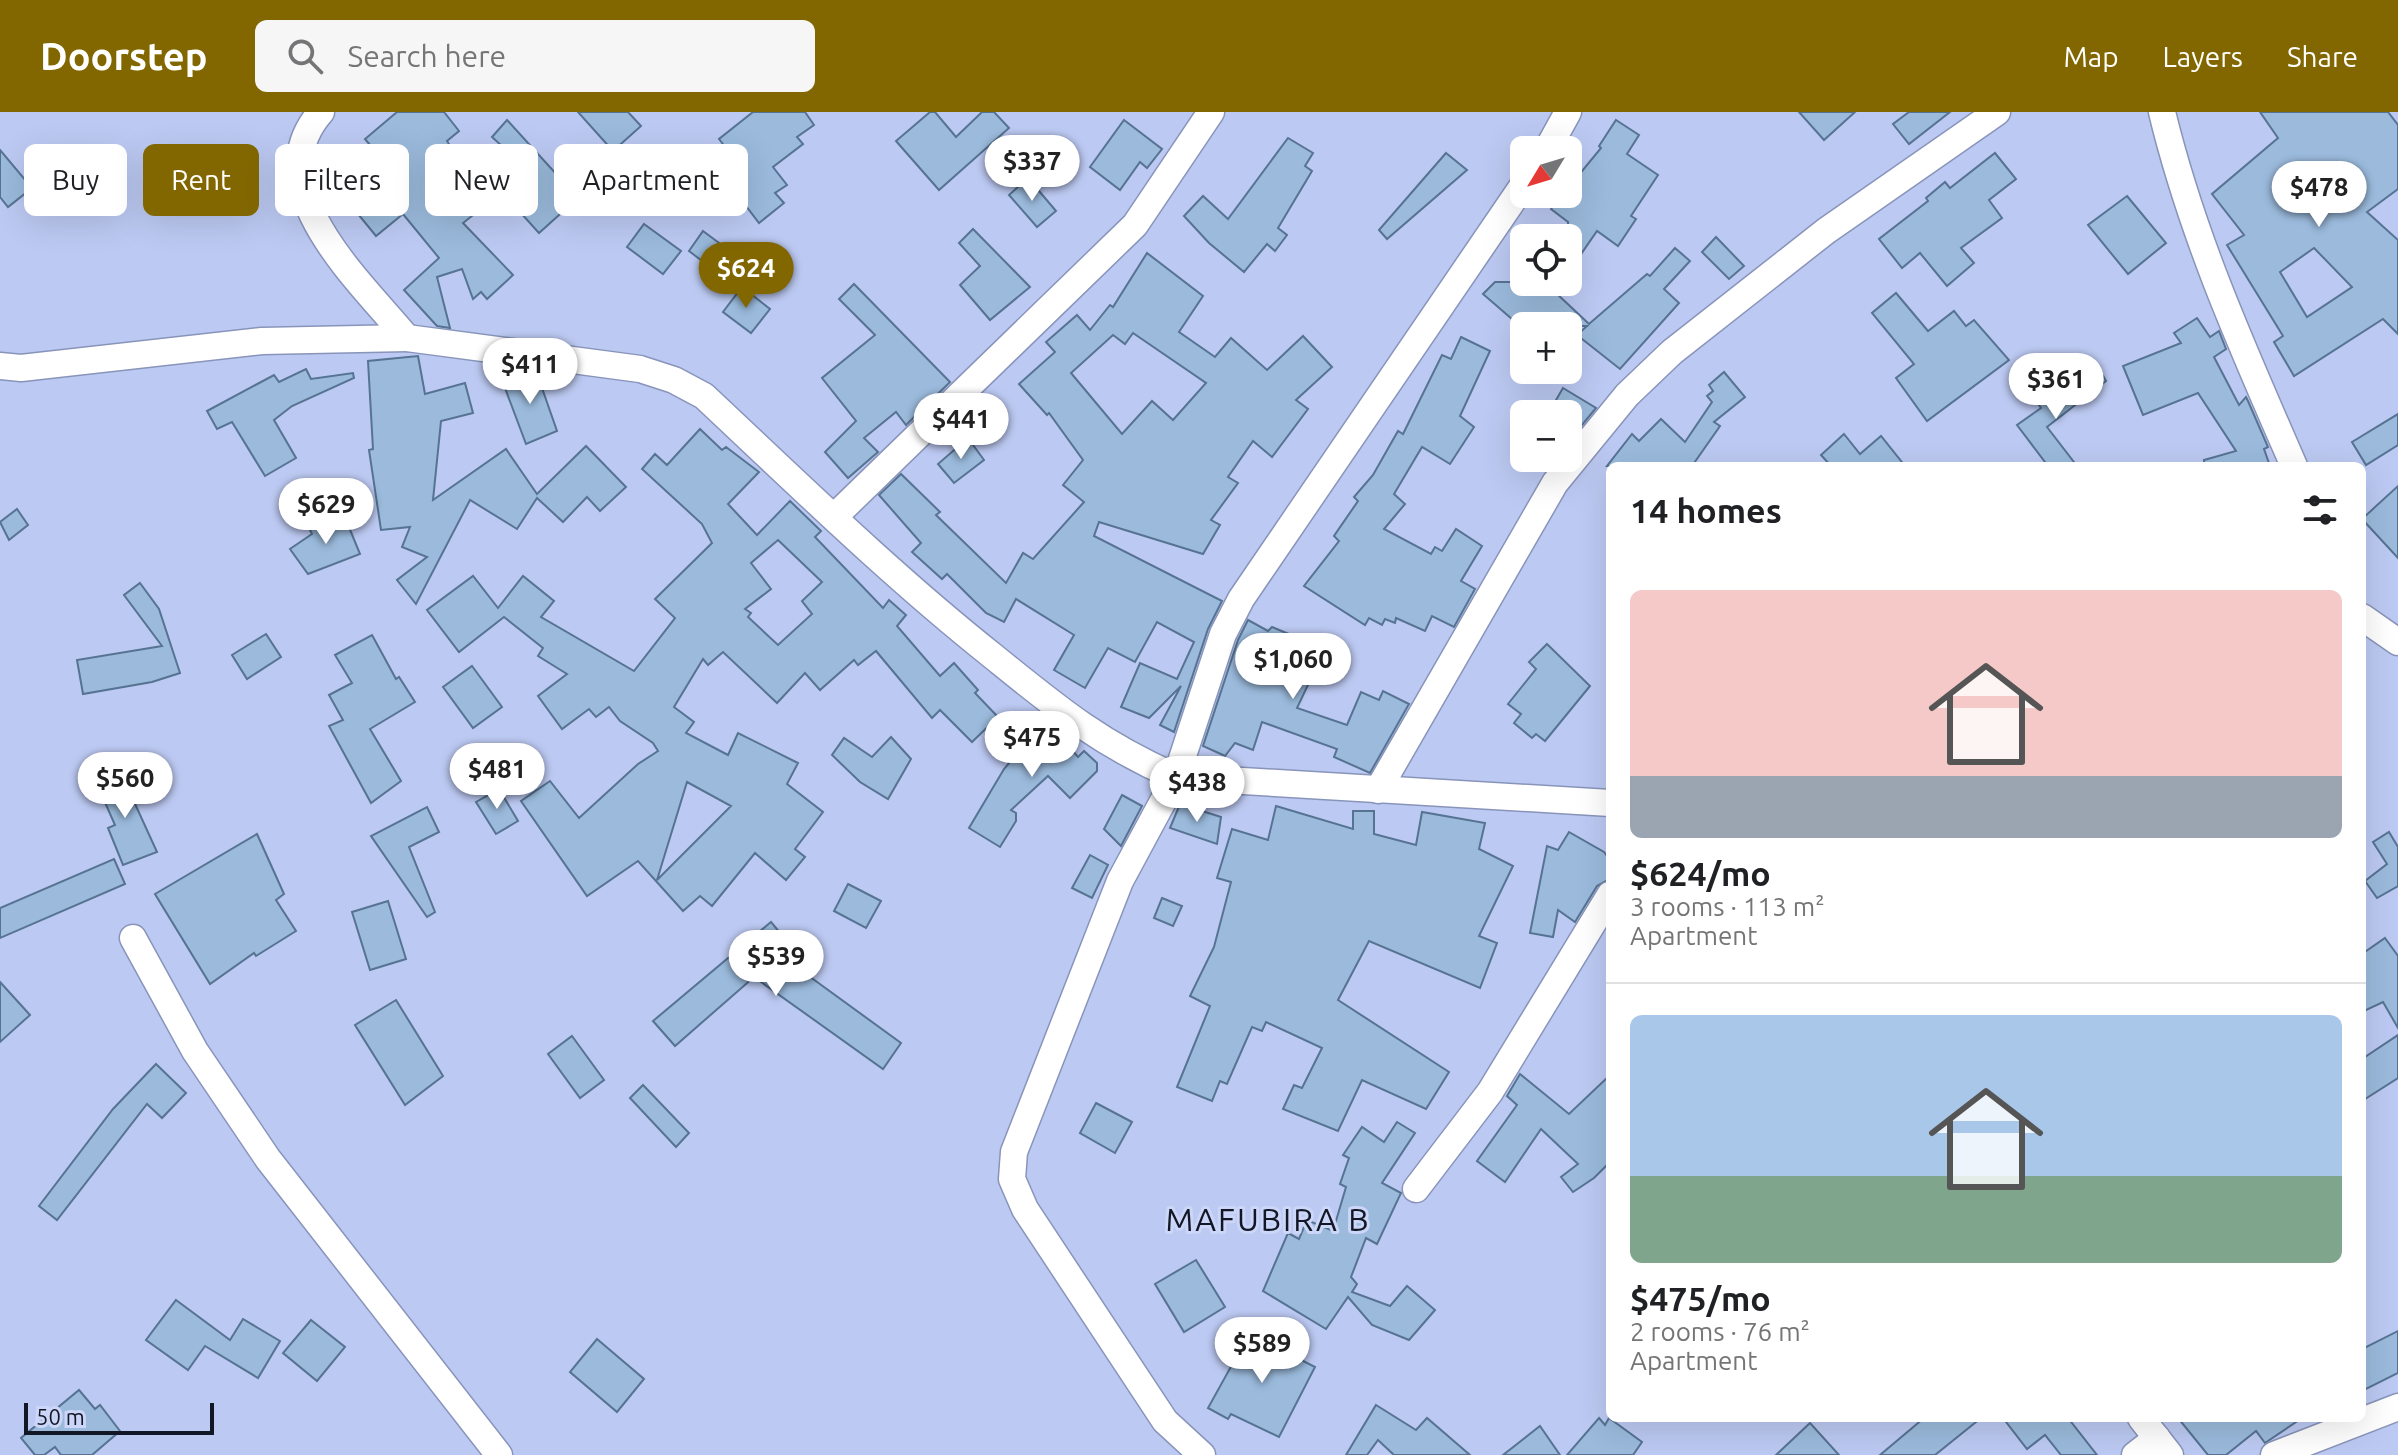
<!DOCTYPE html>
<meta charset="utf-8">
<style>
:root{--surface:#fff;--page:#f6f6f6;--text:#202124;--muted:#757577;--line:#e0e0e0;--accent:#826700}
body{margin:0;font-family:Ubuntu,sans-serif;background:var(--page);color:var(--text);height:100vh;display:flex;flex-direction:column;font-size:30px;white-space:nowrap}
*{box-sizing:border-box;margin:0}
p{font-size:26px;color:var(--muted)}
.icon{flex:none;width:44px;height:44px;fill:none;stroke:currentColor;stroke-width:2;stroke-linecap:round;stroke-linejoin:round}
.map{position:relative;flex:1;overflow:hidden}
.drawer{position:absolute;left:1606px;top:350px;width:760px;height:960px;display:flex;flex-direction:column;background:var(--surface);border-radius:12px;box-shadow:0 8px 32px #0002}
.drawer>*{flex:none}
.guide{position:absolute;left:24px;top:32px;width:760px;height:72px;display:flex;gap:16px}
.needle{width:52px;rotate:232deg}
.tools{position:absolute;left:1510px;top:24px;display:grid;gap:16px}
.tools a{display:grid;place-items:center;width:72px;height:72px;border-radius:12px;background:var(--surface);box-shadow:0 8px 32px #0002;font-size:40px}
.scale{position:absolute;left:24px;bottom:20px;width:190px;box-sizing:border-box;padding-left:8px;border:4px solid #121725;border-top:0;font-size:22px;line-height:28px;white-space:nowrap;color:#121725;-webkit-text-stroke:6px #ccd6f8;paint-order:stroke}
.price{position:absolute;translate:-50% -68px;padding:0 18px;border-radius:28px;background:#fff;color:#222;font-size:26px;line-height:52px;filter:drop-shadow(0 2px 4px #0008)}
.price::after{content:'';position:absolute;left:50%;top:48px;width:24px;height:18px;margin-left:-12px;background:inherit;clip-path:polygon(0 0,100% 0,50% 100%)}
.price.active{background:var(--accent);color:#fff}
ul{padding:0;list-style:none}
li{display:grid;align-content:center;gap:16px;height:424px;padding:0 24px}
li+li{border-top:2px solid var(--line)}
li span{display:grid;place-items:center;height:248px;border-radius:12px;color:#555}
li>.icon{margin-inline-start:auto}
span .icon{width:144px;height:144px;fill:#fffc;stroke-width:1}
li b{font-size:34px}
h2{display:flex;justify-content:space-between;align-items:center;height:96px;padding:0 24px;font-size:34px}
.pill{padding:0 28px;border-radius:12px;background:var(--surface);box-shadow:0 8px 32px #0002;font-size:28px;line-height:72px}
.pill.active{background:var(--accent);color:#fff}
header{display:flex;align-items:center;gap:48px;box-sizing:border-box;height:112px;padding:0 40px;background:var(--accent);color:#fff}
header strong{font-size:38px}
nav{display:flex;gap:44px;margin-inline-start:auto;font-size:28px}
.search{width:560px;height:72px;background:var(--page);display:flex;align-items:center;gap:20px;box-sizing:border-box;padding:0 28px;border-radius:12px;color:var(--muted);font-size:30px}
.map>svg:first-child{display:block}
</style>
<header>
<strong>Doorstep</strong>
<div class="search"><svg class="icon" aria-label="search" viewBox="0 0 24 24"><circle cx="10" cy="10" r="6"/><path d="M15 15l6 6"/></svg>Search here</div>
<nav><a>Map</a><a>Layers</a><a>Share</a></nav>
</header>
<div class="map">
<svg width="2398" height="1343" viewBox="0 0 2398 1343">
<rect width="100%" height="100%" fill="#bcc9f2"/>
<g fill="#9bbadc" stroke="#567392" stroke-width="2" fill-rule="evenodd">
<polygon points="397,0 444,0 459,19 447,29 487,92 463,111 513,163 487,187 481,180 473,187 462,157 437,165 450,216 437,214 404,178 439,146 403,102 376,124 358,102 398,66 365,27"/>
<polygon points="578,0 628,0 641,14 613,39"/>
<polygon points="753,0 805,0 814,13 797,25 803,32 773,55 787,73 775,81 784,91 759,111 724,65 740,54 719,27"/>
<polygon points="930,0 935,0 956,25 982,0 994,0 1009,16 939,78 896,29"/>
<polygon points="1799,0 1855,0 1824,28"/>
<polygon points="1909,0 1950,0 1909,32 1893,12"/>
<path d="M2260,0H2388L2398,13V77L2367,100L2398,128V222L2383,207L2294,264L2274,230L2283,224L2227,133L2244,123L2212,82L2278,26ZM2314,136L2352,175L2307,205L2280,160Z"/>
<polygon points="507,8 578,86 539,121 491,68 515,46 492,25"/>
<polygon points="1124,8 1162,37 1147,56 1140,50 1120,78 1090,55"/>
<polygon points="1616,8 1639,23 1627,42 1658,63 1631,104 1636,107 1618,134 1597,119 1568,161 1568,110 1551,97 1563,82 1568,82 1568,76 1601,36 1599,34"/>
<polygon points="1288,26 1313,41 1305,54 1312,59 1278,116 1287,123 1275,139 1267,132 1244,160 1209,131 1184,104 1203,84 1228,107"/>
<polygon points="0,38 32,76 8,95 0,85"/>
<polygon points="1446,41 1467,58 1387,127 1379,118"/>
<polygon points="1995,41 2016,67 1989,88 2002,106 1961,136 1974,151 1947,174 1920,141 1902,156 1879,127 1928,89 1926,86 1945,70 1950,76"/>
<polygon points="1028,66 1056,99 1037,115 1009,83"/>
<polygon points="2127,84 2166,131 2128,162 2088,113"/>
<polygon points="644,112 681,139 663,162 627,135"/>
<polygon points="973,117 1030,175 990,208 960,173 980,154 959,131"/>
<polygon points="703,119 750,154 735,174 689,139"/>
<polygon points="1716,125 1744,154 1729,167 1702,140"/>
<polygon points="1675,136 1690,149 1664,177 1679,191 1620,257 1577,223 1587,214 1520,214 1483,182 1495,170 1562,170 1555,180 1589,212 1647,162 1650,164"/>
<path d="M1147,141L1203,184L1179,220L1215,245L1231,226L1267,258L1303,224L1332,255L1296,288L1308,297L1272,345L1253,329L1228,365L1238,371L1211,408L1220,413L1203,442L1099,410L1094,424L1222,489L1208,517L1174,620L1160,613L1181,574L1149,606L1121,595L1140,551L1177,567L1194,530L1157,510L1135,550L1108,536L1085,576L1054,558L1074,523L1016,487L1004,510L986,501L947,462L942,467L912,440L921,431L879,383L901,362L940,400L936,403L1006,471L1023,441L1033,447L1084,390L1063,373L1083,348L1049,301L1047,303L1019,272L1055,240L1046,230L1077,203L1090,218L1110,193L1113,195ZM1133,221L1206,271L1173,308L1152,289L1122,322L1071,261L1113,223L1125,232Z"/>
<polygon points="854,172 950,270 906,313 896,300 864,326 878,340 848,366 825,340 856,309 822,266 875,223 839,187"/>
<polygon points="742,175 770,197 751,221 723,200"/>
<polygon points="1896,181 1928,219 1954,199 1966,214 1974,208 2009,248 1927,309 1896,266 1914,252 1872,201"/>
<polygon points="2197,206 2210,225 2219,219 2226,237 2214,245 2239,293 2246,285 2248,289 2268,335 2264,337 2270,354 2204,354 2204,348 2236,339 2198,281 2143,303 2123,254 2181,231 2174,221"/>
<polygon points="1461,225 1490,239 1460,304 1474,315 1450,352 1422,335 1394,382 1405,392 1384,417 1431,442 1435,435 1442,439 1456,417 1482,434 1461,469 1475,477 1454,515 1432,504 1425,519 1396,506 1395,511 1385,507 1382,513 1369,506 1365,513 1304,474 1339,429 1334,424 1358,389 1354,385 1373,363 1398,319 1403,322 1442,243 1451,247"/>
<polygon points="418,244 425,282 465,271 473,301 441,309 433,388 506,337 537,382 586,334 626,375 600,399 587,385 563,410 537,386 517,417 470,388 416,492 397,468 427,445 402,435 410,415 381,418 369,338 373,337 368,249"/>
<polygon points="306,257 311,267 353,261 354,266 292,294 274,308 296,346 265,364 232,310 217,317 207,299 274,263 279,270"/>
<polygon points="529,258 536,259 557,319 526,332 502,268"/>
<polygon points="1724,260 1745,285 1714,310 1720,314 1692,354 1607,354 1632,322 1639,329 1661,307 1685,330 1712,290 1707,284 1713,279 1709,273"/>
<polygon points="2102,262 2106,269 2047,315 2077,354 2048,354 2017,313 2041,296 2036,289"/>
<polygon points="1563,276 1596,296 1568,330 1568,302 1548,302"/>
<polygon points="2398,302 2398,333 2366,353 2352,330"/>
<path d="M700,317L722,338L726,335L759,360L728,392L757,423L790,389L821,419L815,425L883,496L889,488L906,503L897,514L940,564L954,551L978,578L975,581L998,605L972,630L940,598L932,606L876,539L858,553L854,548L820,578L805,561L777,591L723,540L708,553L703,547L674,595L694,610L686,621L728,643L738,621L798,651L787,672L823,700L795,737L805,745L786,768L755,741L712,794L700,784L683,799L638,749L587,784L521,689L550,669L579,706L638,652L658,639L653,631L620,609L609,595L596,605L589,597L562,617L538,584L567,562L538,544L543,536L504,505L459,540L427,498L473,464L498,496L523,464L554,489L541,505L634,559L675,506L655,487L712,431L702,412L642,357L655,342L667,353ZM778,428L822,470L802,489L812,502L778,533L748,505L751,501L745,497L771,477L751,451ZM687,670L731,694L657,768Z"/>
<polygon points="1844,322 1860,342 1881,324 1905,354 1831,354 1821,343"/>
<polygon points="968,326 984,348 954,371 938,352"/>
<polygon points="2398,374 2398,446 2362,407"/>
<polygon points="17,397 28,413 9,428 0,410"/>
<polygon points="344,403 360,442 308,462 290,437 312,422 309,416"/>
<polygon points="140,471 159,497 180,561 152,570 83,582 77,548 162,534 124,483"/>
<polygon points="1248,508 1268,519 1272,515 1325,537 1297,596 1347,613 1361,580 1379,588 1383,579 1409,592 1370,661 1334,645 1337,637 1262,610 1253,638 1235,631 1225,644 1203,634 1238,528"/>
<polygon points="266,522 281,545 247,567 232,543"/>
<polygon points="372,523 396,567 399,565 415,590 370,617 401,669 371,691 329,614 343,608 329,583 352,571 335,543"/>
<polygon points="1547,532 1590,574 1545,629 1536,622 1532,626 1514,611 1521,602 1508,592 1536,557 1529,550"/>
<polygon points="472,554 502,595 473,616 443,575"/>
<polygon points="1046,607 1078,645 1084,639 1097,651 1097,659 1070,686 1048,664 1011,698 1016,701 1016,709 1000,735 969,716 1004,657 1025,632 1020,626"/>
<polygon points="891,625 911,647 888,687 860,670 832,643 844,626 872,645"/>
<polygon points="120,659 157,740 123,753 108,716 115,713 96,670"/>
<polygon points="499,677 518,709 496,722 476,690"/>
<polygon points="1122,683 1142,694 1121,734 1104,717"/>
<polygon points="1180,692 1221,705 1217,732 1170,716"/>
<polygon points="1276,694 1353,717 1353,699 1374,699 1374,722 1416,733 1422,700 1485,711 1479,737 1513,754 1479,824 1497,831 1480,876 1369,829 1338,888 1449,960 1426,997 1362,968 1338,1019 1283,997 1294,973 1302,976 1322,936 1266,910 1262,919 1252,915 1227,972 1220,969 1212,989 1177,975 1210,894 1190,884 1214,835 1231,770 1217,766 1232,717 1268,728"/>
<polygon points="427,695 439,720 409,735 435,800 427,805 371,724"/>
<polygon points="1569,720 1604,740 1610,748 1610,767 1597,774 1575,810 1558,798 1553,825 1530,821 1547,734 1558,738"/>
<polygon points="2389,720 2398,735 2398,774 2377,786 2365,769 2387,752 2373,730"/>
<polygon points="257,722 284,782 276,788 296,819 256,844 254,841 210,872 155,782"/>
<polygon points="1090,743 1108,753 1092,786 1072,776"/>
<polygon points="114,747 125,772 0,826 0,796"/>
<polygon points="848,772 881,789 866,816 834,799"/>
<polygon points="1162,786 1182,794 1173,814 1154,806"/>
<polygon points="388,789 406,847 370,858 352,800"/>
<polygon points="771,810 791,834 780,843 901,931 883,957 754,865 675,934 653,909"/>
<polygon points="2385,826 2398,844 2398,916 2383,890 2362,900 2362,842"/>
<polygon points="0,870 30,903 0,930"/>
<polygon points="396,888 443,964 405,993 355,913"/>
<polygon points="2398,923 2398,966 2362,989 2362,947"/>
<polygon points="572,924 604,968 580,986 548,942"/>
<polygon points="156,952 186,981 162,1006 147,992 57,1108 39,1094 113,997"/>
<polygon points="1520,962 1569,1002 1610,963 1610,1050 1594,1066 1573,1080 1561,1065 1578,1052 1541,1017 1505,1070 1477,1049 1517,993 1507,984"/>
<polygon points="643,973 689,1021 676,1035 630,986"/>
<polygon points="1096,991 1132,1010 1115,1041 1080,1021"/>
<polygon points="1397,1010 1415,1021 1382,1071 1401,1081 1377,1132 1366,1126 1351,1165 1357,1172 1352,1180 1390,1194 1407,1174 1435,1198 1409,1228 1372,1213 1348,1185 1326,1217 1263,1179 1288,1121 1299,1127 1307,1108 1333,1119 1346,1075 1340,1072 1349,1046 1343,1043 1362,1015 1384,1030"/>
<polygon points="1196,1148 1225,1195 1184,1220 1155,1172"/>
<polygon points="176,1188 230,1228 243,1207 280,1229 258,1266 205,1234 188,1258 146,1228"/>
<polygon points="311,1208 345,1235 317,1269 283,1241"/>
<polygon points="1244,1219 1315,1255 1279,1325 1231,1302 1228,1307 1208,1296 1238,1242 1234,1240"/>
<polygon points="2398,1219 2398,1261 2362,1279 2362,1237"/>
<polygon points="597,1227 644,1267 617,1300 570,1260"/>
<polygon points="79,1278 95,1297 100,1293 120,1319 92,1343 61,1343 55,1335 44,1343 35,1343 21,1326"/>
<polygon points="1376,1293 1416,1318 1427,1306 1470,1343 1394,1343 1378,1328 1367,1343 1346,1343"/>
<polygon points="1599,1306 1605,1313 1609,1306 1642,1330 1633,1343 1567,1343"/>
<polygon points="1924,1306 1981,1306 1935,1343 1880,1343"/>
<polygon points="2003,1306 2068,1306 2097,1343 2061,1343 2045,1323 2027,1337"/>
<polygon points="2178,1306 2302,1306 2265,1331 2256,1319 2226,1343 2208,1343"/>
<polygon points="1810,1311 1839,1343 1776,1343"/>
<polygon points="1540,1314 1560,1343 1503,1343"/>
</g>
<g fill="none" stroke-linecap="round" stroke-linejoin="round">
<defs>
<g id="street">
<path d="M321,0C255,75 361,170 407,226L640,257L674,268L704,284C799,373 892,464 994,545C1057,596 1100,632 1176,665L1610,691"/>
<path d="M2162,0C2192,124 2243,237 2294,354"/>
<polyline points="1547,38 1568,0"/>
<polyline points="0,254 21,256 262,229 407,226"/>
<polyline points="834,405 1135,113 1211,0"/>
<polyline points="2362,505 2398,530"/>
<polyline points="1378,678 1555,371 1627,283 1672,240 1826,119 1997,0"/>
<polyline points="133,826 195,939 268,1047 499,1343"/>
<polyline points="1416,1077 1490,980 1610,783"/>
<polyline points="2141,1306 2170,1343"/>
<polyline points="1202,1343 1165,1309 1025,1097 1012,1067 1014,1040 1120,769 1176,665 1223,522 1241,487 1524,72"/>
<polyline points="2135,1343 2157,1326"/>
<polyline points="2274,1343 2398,1295"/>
</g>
</defs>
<use href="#street" stroke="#8894ba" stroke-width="29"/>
<use href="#street" stroke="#fff" stroke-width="26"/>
</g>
<g text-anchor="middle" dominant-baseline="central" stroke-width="6" stroke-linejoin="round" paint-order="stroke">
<g font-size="32" letter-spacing="2" fill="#121725" stroke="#ccd6f8">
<text x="1268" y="1107">MAFUBIRA B</text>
</g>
</g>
</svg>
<div class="tools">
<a><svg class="needle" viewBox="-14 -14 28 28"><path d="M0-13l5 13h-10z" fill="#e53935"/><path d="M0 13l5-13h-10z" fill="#757577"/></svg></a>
<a><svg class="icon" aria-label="locate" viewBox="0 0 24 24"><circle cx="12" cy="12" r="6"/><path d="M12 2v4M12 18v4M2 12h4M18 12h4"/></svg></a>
<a>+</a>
<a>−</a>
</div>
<div class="scale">50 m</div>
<b class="price" style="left:1032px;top:91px">$337</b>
<b class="price" style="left:2319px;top:117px">$478</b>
<b class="price active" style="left:746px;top:198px">$624</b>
<b class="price" style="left:530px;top:294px">$411</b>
<b class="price" style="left:2056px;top:309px">$361</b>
<b class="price" style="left:961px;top:349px">$441</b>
<b class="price" style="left:326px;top:434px">$629</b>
<b class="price" style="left:1293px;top:589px">$1,060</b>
<b class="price" style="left:1032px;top:667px">$475</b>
<b class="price" style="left:497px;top:699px">$481</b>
<b class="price" style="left:125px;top:708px">$560</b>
<b class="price" style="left:1197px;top:712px">$438</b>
<b class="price" style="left:776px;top:886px">$539</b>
<b class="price" style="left:1262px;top:1273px">$589</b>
<div class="guide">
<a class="pill">Buy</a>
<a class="pill active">Rent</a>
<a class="pill">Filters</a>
<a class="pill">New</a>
<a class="pill">Apartment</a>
</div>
<section class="drawer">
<h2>14 homes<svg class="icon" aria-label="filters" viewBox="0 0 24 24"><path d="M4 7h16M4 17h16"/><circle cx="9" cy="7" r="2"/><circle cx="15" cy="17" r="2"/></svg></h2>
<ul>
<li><span style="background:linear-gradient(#f6c9c9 75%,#9aa5b1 0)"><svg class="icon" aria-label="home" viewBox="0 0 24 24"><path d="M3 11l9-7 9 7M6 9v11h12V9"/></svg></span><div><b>$624/mo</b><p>3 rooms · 113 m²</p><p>Apartment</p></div></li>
<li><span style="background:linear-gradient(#a9c7e8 65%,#7fa58c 0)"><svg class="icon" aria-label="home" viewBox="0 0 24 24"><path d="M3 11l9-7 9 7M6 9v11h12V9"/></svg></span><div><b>$475/mo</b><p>2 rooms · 76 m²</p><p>Apartment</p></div></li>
</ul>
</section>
</div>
